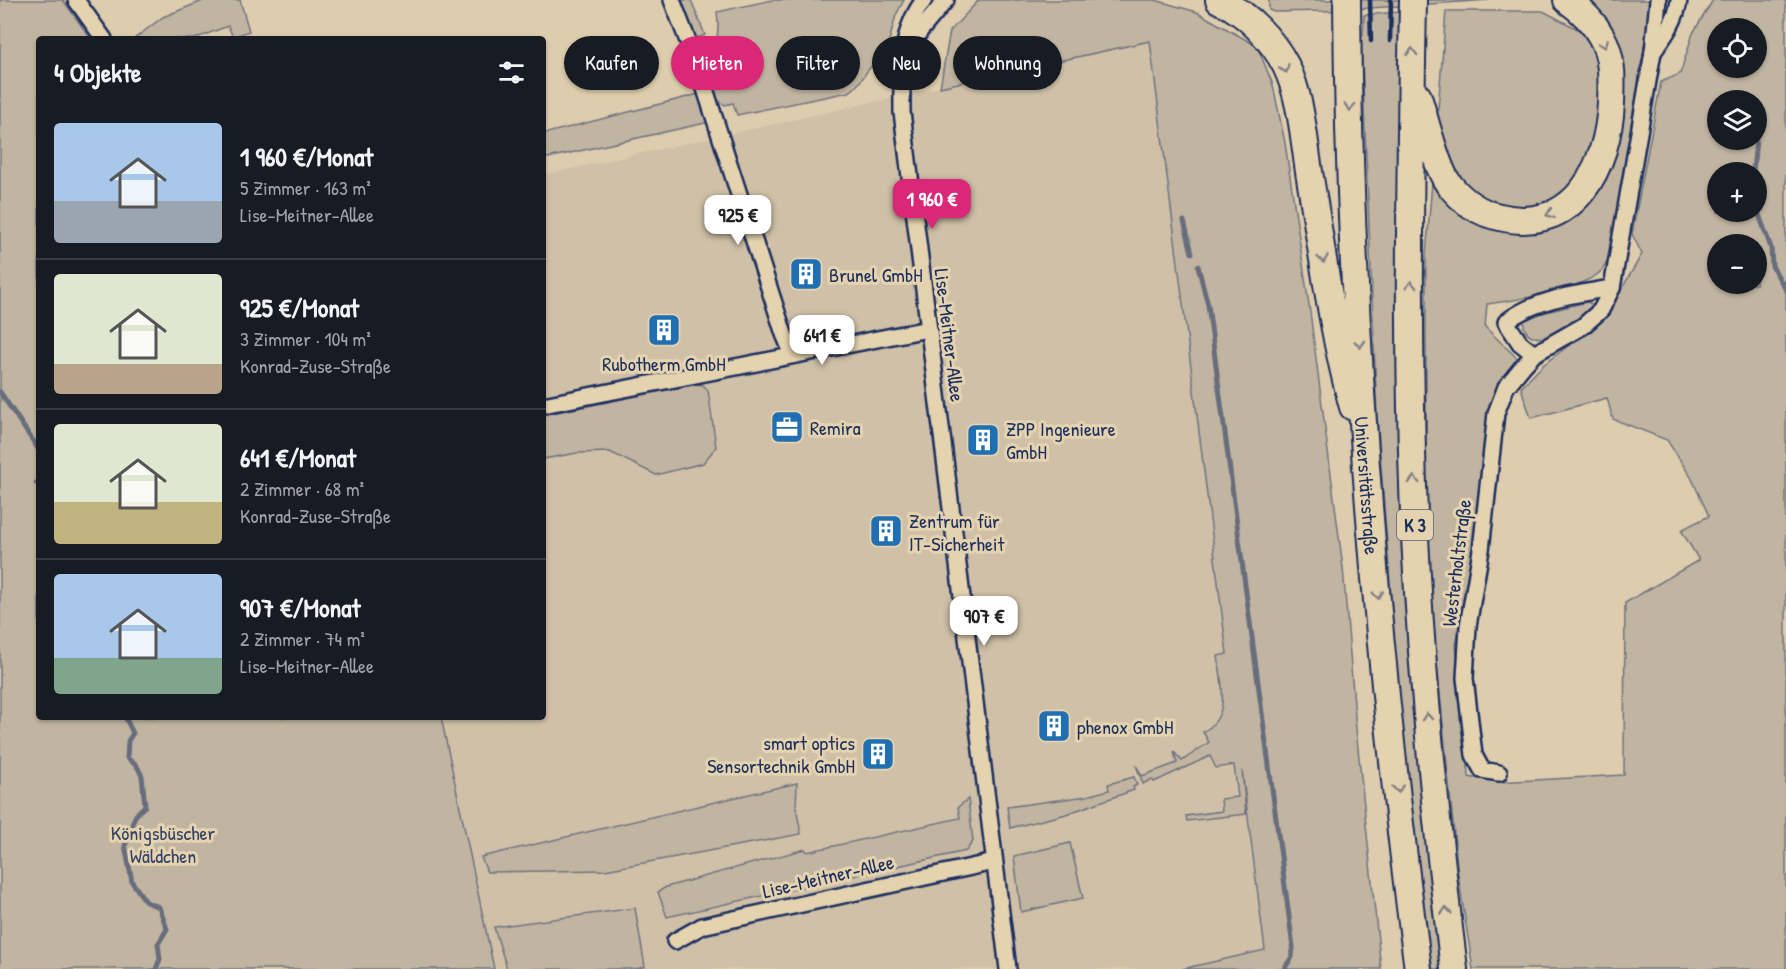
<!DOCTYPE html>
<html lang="de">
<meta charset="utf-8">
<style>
:root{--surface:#171b24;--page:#20242c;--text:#f1f3f6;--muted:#9ea1a6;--line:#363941;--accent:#db2777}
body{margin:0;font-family:"Patrick Hand",sans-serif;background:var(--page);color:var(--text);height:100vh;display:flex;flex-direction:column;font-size:22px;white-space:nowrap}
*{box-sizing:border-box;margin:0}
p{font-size:20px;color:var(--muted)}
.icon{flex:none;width:33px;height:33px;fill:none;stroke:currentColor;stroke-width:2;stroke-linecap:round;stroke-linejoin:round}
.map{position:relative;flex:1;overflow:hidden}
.drawer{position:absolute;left:36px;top:36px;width:510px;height:684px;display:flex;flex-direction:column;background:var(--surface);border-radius:6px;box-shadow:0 2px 4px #0004}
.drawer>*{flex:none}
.top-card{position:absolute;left:564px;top:36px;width:570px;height:54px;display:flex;gap:12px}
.tools{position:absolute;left:1707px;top:18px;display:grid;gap:12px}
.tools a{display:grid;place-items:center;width:60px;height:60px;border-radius:50%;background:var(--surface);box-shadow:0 2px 4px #0004;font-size:30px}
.price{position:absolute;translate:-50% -51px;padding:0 14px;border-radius:12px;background:#fff;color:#222;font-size:20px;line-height:39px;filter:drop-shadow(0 2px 3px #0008)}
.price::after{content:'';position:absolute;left:50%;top:36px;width:18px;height:14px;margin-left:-9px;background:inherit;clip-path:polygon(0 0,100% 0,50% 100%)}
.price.on{background:var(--accent);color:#fff}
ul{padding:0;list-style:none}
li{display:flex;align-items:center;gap:18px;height:150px;padding:0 18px}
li+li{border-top:2px solid var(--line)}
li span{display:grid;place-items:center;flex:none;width:168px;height:120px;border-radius:6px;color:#555}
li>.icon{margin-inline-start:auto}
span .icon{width:72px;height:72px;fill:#fffc;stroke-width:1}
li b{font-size:26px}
h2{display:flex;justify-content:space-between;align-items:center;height:72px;padding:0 18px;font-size:26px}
.pill{padding:0 21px;border-radius:27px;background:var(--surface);box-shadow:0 2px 4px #0004;font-size:21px;line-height:54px}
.pill.on{background:var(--accent);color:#fff}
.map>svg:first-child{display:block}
</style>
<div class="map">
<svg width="1786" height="969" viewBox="0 0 1786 969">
<rect width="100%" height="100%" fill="#ddccad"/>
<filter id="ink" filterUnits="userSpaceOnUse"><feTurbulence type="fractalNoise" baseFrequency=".0167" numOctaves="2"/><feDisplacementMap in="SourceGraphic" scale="12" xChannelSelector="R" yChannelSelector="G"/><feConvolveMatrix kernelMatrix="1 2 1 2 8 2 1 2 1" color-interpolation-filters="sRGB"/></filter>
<g filter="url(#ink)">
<polygon fill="#cfc0a7" points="1150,41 1265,951 1182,969 494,969 441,717 543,717 543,175"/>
<g fill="#c1b5a1" stroke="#6e7280" stroke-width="1.5" fill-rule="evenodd">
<polygon points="0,0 63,0 91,39 39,39 39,717 441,717 494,969 0,969"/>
<polygon points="205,0 240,0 249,31 233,37 228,26 194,39 134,39 163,17"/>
<polygon points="679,0 691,0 705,35 695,39"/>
<path d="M772,0H904L896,15L884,60C865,63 865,83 849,92L737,115L733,103L725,105L714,97L706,70C716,53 720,33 717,12Z"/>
<path d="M979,0H1155L1197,12L1257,46L1273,85L1285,143L1310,312L1343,568L1356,729L1381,969H1182L1265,950L1242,770L1246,814L1187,821L1186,816L1222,811L1221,799L1238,797L1234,765L1216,768L1210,756L1154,782L1152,779L1143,784L1136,765L1142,776L1177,763L1174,752L1182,761L1209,742L1203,732C1232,716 1221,682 1218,656L1227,654L1150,41L940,87L950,31Z"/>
<polygon points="1269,0 1490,0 1324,11 1274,12 1269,10"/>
<path d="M1580,0H1650V10L1611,253C1608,258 1606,265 1602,270C1588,288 1512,301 1487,304L1485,327L1518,359L1502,384L1489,411L1469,577L1456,645L1469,777L1497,782L1624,775L1625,603L1699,560L1681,530L1709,516L1691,477L1667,440L1613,419L1607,398L1531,418L1521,388L1543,365L1605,318L1642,254L1632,234L1661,82L1680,74L1693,33L1713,0H1786V969H1473L1458,874L1426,554V256L1446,11H1543L1587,34ZM1718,28H1756V68H1718ZM1718,100H1756V140H1718ZM1718,172H1756V212H1718ZM1718,244H1756V284H1718Z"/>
<path d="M1399,12V32L1402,33C1400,193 1394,354 1402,514C1409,666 1424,817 1441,969H1430L1397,674L1377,415L1361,36L1363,35L1364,15Z"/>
<polygon points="699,94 708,121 705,123 543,159 543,134"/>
<path d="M1587,302L1594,305C1579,319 1555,345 1532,336C1525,333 1523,328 1524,321L1530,316Z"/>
<polygon points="696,384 703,385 708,390 716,447 703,463 656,475 610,452 577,453 543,459 543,415"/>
<polygon points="1134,777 1137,785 1133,787 1134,790 1063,815 1010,828 1007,807 1087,796 1109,790 1108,784"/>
<polygon points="797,783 796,807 801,834 605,870 487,872 481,857"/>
<polygon points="968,799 973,841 966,851 667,917 658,892 666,887 805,849 807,852 960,818 958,807"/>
<polygon points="1070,843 1083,898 1021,912 1014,856"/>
<polygon points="635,908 645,967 635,969 507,969 494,927"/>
</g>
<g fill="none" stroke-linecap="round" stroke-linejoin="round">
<g stroke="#676d7d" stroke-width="5">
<polyline points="1753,172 1756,140"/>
<polyline points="1756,206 1771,248 1772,266 1786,290"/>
<polyline points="1184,221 1192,253"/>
<polyline points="1198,266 1208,305 1293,947 1292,957 1284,969"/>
<polyline points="0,392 39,450"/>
<polyline points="36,483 39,484"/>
<path d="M125,717L133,733L128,741L127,758L137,766L142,776L145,806C126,821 136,828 125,845L132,882L146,902L159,907L167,929L158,944L160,959L156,969"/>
</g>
<defs>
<g id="street">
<polyline points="76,0 104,39"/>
<polyline points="672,0 698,67 784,334 793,355"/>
<path d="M924,0C899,32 902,74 902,112L1008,969"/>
<path d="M1653,52C1664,37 1677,19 1679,0"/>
<polyline points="908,53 920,31 946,0"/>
<path d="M1534,354L1520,343L1506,322C1535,299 1576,294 1612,288"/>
<polyline points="543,405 928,329"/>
<polyline points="1499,773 1482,770 1474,755 1465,678 1468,626 1481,550 1496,413 1506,387 1523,366 1534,354 1583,326 1601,310 1612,288 1653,52 1658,0"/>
<polyline points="675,941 702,926 994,862"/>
</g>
<g id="highway">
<path d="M1219,0C1247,13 1272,39 1286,66C1302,99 1304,142 1310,178C1323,255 1332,332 1353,407"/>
<path id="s1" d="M1347,0C1349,321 1376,651 1418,969"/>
<path d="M1413,0C1410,178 1407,358 1415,537C1422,681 1436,825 1454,969"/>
<path d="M1418,97C1426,121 1435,164 1448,183C1461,200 1479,213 1500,217C1575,235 1608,166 1611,103C1612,80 1613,56 1601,36C1593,21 1581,10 1567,0"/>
</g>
</defs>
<use href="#street" stroke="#1b2f5e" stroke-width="20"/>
<use href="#highway" stroke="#1b2f5e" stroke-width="30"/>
<use href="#street" stroke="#e5d3b0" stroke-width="15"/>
<use href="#highway" stroke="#e5d3b0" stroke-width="26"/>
<g stroke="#1b2f5e" stroke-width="4.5">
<polyline points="1370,0 1371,41"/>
<polyline points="1390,41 1391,0"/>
</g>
</g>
<defs><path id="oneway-chevron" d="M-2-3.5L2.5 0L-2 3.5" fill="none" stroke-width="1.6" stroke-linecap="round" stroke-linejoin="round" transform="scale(1.5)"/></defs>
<g stroke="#808187">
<use href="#oneway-chevron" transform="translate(1604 44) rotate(68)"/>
<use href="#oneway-chevron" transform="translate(1412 52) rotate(-89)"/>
<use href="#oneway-chevron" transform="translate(1285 69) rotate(66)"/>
<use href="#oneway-chevron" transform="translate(1350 107) rotate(88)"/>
<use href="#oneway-chevron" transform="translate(1550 214) rotate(160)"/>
<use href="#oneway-chevron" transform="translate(1323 259) rotate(81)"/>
<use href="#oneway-chevron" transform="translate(1411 285) rotate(-90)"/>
<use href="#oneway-chevron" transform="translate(1360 344) rotate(87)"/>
<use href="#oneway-chevron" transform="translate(1414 480) rotate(-91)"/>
<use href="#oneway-chevron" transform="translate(1378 595) rotate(84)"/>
<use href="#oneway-chevron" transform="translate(1427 717) rotate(-95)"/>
<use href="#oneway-chevron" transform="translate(1398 789) rotate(84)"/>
<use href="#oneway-chevron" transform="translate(1446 911) rotate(-97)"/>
</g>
</g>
<defs>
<symbol id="building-square" viewBox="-11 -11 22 22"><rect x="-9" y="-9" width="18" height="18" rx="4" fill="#1f6fb2" stroke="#e5d3b0"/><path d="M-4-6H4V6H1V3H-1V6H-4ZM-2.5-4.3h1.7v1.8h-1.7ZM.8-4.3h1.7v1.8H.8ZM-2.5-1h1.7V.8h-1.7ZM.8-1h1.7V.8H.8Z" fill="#fff"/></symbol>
<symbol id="office-square" viewBox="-11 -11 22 22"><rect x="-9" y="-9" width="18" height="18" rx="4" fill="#1f6fb2" stroke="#e5d3b0"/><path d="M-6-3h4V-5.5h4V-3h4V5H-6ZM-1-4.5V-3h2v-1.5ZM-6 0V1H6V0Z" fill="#fff"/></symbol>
</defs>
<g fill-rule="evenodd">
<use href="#building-square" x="787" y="255" width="38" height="38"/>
<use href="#building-square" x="645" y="311" width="38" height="38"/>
<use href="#office-square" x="768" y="408" width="38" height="38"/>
<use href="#building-square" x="964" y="421" width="38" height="38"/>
<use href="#building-square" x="867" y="512" width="38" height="38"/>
<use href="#building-square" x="1035" y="707" width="38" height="38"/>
<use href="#building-square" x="859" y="735" width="38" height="38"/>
</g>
<g text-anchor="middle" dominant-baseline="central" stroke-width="6" stroke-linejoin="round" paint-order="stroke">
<rect fill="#e5d3b0" stroke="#586077" stroke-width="1.5" x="1397" y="510" width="36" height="30" rx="4.5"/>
<g font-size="18" font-weight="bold" fill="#1b2f5e">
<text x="1415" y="525">K 3</text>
</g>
<g font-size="20" fill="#1b2f5e" stroke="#e5d3b0" text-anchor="start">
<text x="829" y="274">Brunel GmbH</text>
<text x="664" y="363" text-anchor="middle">Rubotherm GmbH</text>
<text x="810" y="427">Remira</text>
<text x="1006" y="428">ZPP Ingenieure<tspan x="1006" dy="23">GmbH</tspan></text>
<text x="909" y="520">Zentrum für<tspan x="909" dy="23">IT-Sicherheit</tspan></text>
<text x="1077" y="726">phenox GmbH</text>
<text x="855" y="742" text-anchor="end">smart optics<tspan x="855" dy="23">Sensortechnik GmbH</tspan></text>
</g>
<g font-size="20" fill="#1b2f5e" stroke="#e5d3b0">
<text transform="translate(950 335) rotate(83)">Lise-Meitner-Allee</text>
<text stroke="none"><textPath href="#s1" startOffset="486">Universitätsstraße</textPath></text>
<text transform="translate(1456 563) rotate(-83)">Westerholtstraße</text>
<text transform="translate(828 876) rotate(-13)">Lise-Meitner-Allee</text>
</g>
<g font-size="20" fill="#344368" stroke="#e5d3b0">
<text x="163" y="832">Königsbüscher<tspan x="163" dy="23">Wäldchen</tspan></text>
</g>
</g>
</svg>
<div class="tools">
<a><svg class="icon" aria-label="locate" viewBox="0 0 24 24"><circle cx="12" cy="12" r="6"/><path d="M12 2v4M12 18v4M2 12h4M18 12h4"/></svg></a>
<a><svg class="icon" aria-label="layers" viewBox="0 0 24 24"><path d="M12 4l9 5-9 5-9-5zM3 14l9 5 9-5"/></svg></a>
<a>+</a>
<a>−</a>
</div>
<b class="price on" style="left:932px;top:230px">1 960 €</b>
<b class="price" style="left:738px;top:246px">925 €</b>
<b class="price" style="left:822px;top:366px">641 €</b>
<b class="price" style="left:984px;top:647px">907 €</b>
<div class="top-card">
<a class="pill">Kaufen</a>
<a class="pill on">Mieten</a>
<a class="pill">Filter</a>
<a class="pill">Neu</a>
<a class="pill">Wohnung</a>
</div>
<section class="drawer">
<h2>4 Objekte<svg class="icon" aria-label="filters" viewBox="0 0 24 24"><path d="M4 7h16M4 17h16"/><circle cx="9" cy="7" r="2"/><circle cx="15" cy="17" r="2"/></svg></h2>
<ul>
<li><span style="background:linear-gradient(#a9c7e8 65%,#9aa5b1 0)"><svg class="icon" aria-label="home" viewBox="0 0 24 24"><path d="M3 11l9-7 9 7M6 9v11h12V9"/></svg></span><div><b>1 960 €/Monat</b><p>5 Zimmer · 163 m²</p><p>Lise-Meitner-Allee</p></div></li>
<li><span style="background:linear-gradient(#dfe7d0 75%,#b9a48a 0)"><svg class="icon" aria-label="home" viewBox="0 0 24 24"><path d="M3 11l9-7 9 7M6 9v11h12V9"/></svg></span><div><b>925 €/Monat</b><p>3 Zimmer · 104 m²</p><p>Konrad-Zuse-Straße</p></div></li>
<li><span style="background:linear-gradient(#dfe7d0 65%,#c2b280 0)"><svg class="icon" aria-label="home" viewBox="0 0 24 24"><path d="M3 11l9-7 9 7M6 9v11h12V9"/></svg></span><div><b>641 €/Monat</b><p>2 Zimmer · 68 m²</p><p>Konrad-Zuse-Straße</p></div></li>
<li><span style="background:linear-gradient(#a9c7e8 70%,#7fa58c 0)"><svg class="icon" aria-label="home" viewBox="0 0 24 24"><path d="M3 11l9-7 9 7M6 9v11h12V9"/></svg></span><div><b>907 €/Monat</b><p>2 Zimmer · 74 m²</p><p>Lise-Meitner-Allee</p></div></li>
</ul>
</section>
</div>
